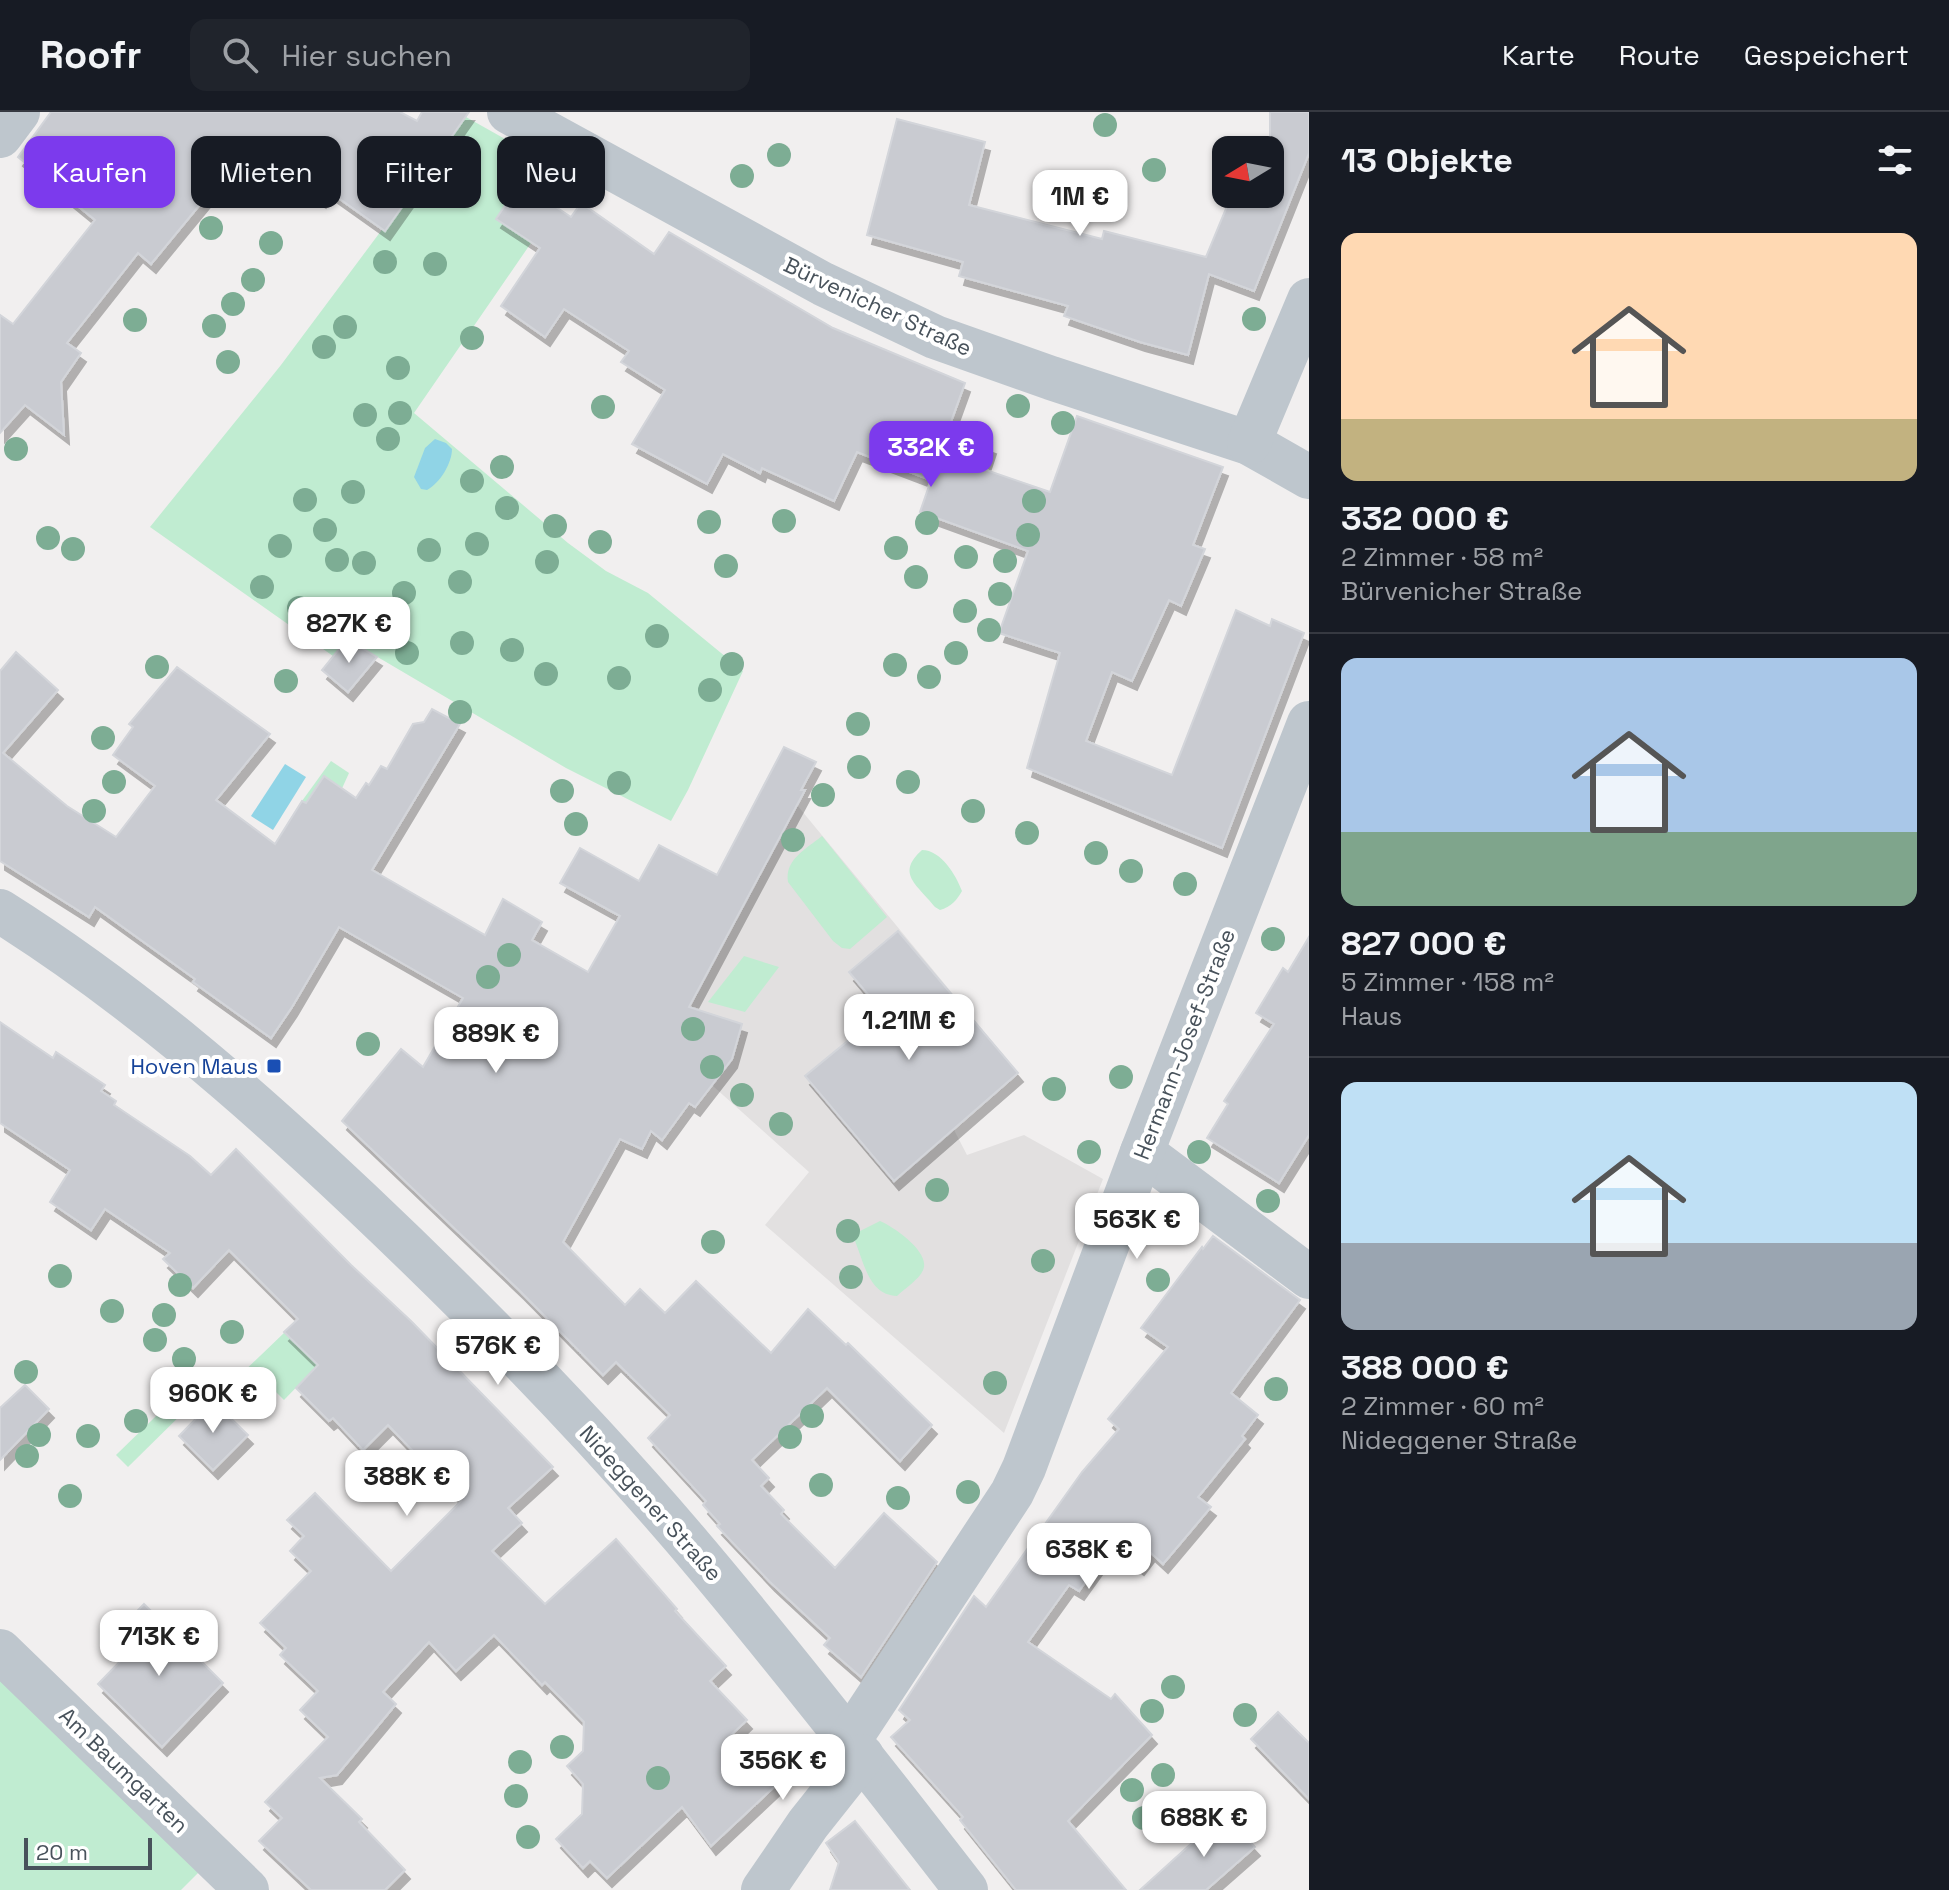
<!DOCTYPE html>
<html lang="de">
<meta charset="utf-8">
<style>
:root{--surface:#171b24;--page:#20242c;--text:#f1f3f6;--muted:#9ea1a6;--line:#363941;--accent:#7c3aed}
body{margin:0;font-family:"Space Grotesk",sans-serif;background:var(--page);color:var(--text);height:100vh;display:flex;flex-direction:column;font-size:30px;white-space:nowrap}
*{box-sizing:border-box;margin:0}
p{font-size:26px;color:var(--muted)}
.icon{flex:none;width:44px;height:44px;fill:none;stroke:currentColor;stroke-width:2;stroke-linecap:round;stroke-linejoin:round}
.map{position:relative;flex:1;overflow:hidden}
.panel{display:flex;flex-direction:column;background:var(--surface);width:640px}
.panel>*{flex:none}
.hud{position:absolute;left:24px;top:24px;width:760px;height:72px;display:flex;gap:16px}
.needle{width:52px;rotate:260deg}
.controls{position:absolute;left:1212px;top:24px;display:grid;gap:16px}
.controls a{display:grid;place-items:center;width:72px;height:72px;border-radius:16px;background:var(--surface);box-shadow:0 2px 6px #0004;font-size:40px}
.scale{position:absolute;left:24px;bottom:20px;width:128px;box-sizing:border-box;padding-left:8px;border:4px solid #48525b;border-top:0;font-size:22px;line-height:28px;white-space:nowrap;color:#48525b;-webkit-text-stroke:6px #fff;paint-order:stroke}
.price{position:absolute;translate:-50% -68px;padding:0 18px;border-radius:16px;background:#fff;color:#222;font-size:26px;line-height:52px;filter:drop-shadow(0 2px 4px #0008)}
.price::after{content:'';position:absolute;left:50%;top:48px;width:24px;height:18px;margin-left:-12px;background:inherit;clip-path:polygon(0 0,100% 0,50% 100%)}
.price.active{background:var(--accent);color:#fff}
ul{padding:0;list-style:none}
li{display:grid;align-content:center;gap:16px;height:424px;padding:0 32px}
li+li{border-top:2px solid var(--line)}
li span{display:grid;place-items:center;height:248px;border-radius:16px;color:#555}
li>.icon{margin-inline-start:auto}
span .icon{width:144px;height:144px;fill:#fffc;stroke-width:1}
li b{font-size:34px}
h2{display:flex;justify-content:space-between;align-items:center;height:96px;padding:0 32px;font-size:34px}
.chip{padding:0 28px;border-radius:16px;background:var(--surface);box-shadow:0 2px 6px #0004;font-size:28px;line-height:72px}
.chip.active{background:var(--accent);color:#fff}
header{display:flex;align-items:center;gap:48px;box-sizing:border-box;height:112px;padding:0 40px;background:var(--surface);border-bottom:2px solid var(--line)}
header strong{font-size:38px}
nav{display:flex;gap:44px;margin-inline-start:auto;font-size:28px}
.search{width:560px;height:72px;background:var(--page);display:flex;align-items:center;gap:20px;box-sizing:border-box;padding:0 28px;border-radius:16px;color:var(--muted);font-size:30px}
main{display:flex;flex:1;min-height:0}
.map>svg:first-child{display:block}
</style>
<header>
<strong>Roofr</strong>
<div class="search"><svg class="icon" aria-label="search" viewBox="0 0 24 24"><circle cx="10" cy="10" r="6"/><path d="M15 15l6 6"/></svg>Hier suchen</div>
<nav><a>Karte</a><a>Route</a><a>Gespeichert</a></nav>
</header>
<main>
<div class="map">
<svg width="1309" height="1778" viewBox="0 0 1309 1778">
<defs>
<filter id="shadow"><feDropShadow dx="5" dy="9" stdDeviation="0" flood-color="#0004"/></filter>
</defs>
<rect width="100%" height="100%" fill="#f1efef"/>
<polygon fill="#e2e0e0" points="797,693 1018,961 953,1016 967,1043 1024,1023 1103,1067 1004,1321 765,1113 809,1060 704,966 664,941"/>
<g fill="#c0ecd1">
<polygon points="466,5 557,56 514,118 531,131 414,301 568,431 606,459 648,481 743,559 688,678 671,709 566,656 347,527 333,544 150,415 281,253"/>
<polygon points="331,649 349,661 329,705 302,689"/>
<path d="M822,724L887,805L850,837L842,836L833,829L788,770C784,748 806,737 822,724Z"/>
<path d="M922,738C941,738 956,763 962,779C957,788 951,795 940,798L935,795C918,773 895,762 922,738Z"/>
<polygon points="744,844 779,855 745,900 708,890"/>
<path d="M880,1109C894,1115 927,1138 924,1155C922,1166 905,1176 897,1184C869,1183 864,1151 855,1129L856,1121Z"/>
<polygon points="285,1220 318,1253 284,1288 276,1280 264,1292 238,1265"/>
<polygon points="188,1273 198,1286 128,1355 116,1343"/>
<polygon points="0,1563 201,1758 181,1778 0,1778"/>
</g>
<g fill="#90d4e6">
<path d="M435,327L446,331L452,337C452,351 440,371 427,378L421,377L414,365L425,336Z"/>
<polygon points="285,652 306,665 273,718 251,704"/>
</g>
<g fill="#c9cbd1" stroke="#d3d5da" stroke-width="2" filter="url(#shadow)">
<polygon points="51,0 400,0 417,9 422,0 469,0 385,119 327,78 321,87 243,40 151,152 138,141 67,231 81,241 61,270 64,323 25,293 0,321 0,203 13,212 95,108 18,45"/>
<polygon points="1270,0 1309,0 1309,41 1254,179 1209,162 1188,243 1140,230 1064,204 1068,194 959,164 963,150 867,123 897,7 985,30 969,93 1102,127 1104,119 1206,145 1232,82 1270,82"/>
<polygon points="520,71 571,105 581,91 654,142 669,120 833,216 965,271 948,318 991,333 983,357 1050,380 1077,304 1223,355 1193,433 1205,437 1181,494 1169,488 1132,569 1112,560 1086,629 1172,663 1236,498 1270,514 1272,507 1304,521 1222,736 1027,656 1060,541 999,521 1028,439 920,400 931,368 857,340 834,389 762,356 760,361 723,342 707,372 632,332 665,278 621,250 629,239 564,197 545,225 501,194 540,136 496,107"/>
<polygon points="347,527 377,545 348,580 322,558"/>
<polygon points="16,540 58,578 3,641 67,694 116,725 155,674 113,643 133,615 129,612 177,555 270,622 216,688 275,732 302,689 306,691 324,664 356,686 366,671 369,673 381,654 387,657 413,612 424,610 432,597 460,612 372,758 485,823 503,787 542,810 532,828 588,860 620,804 560,771 580,736 639,769 659,733 717,763 784,635 816,650 801,678 805,678 689,895 742,912 732,947 695,995 689,991 662,1028 651,1019 642,1037 620,1027 563,1130 625,1193 640,1177 665,1201 696,1169 771,1241 808,1197 846,1233 848,1231 932,1313 900,1349 827,1276 752,1348 769,1366 761,1374 784,1398 781,1402 835,1456 884,1401 937,1450 861,1565 824,1533 830,1526 770,1470 717,1414 720,1412 703,1393 706,1389 648,1326 670,1303 616,1250 603,1263 519,1178 342,1009 401,937 423,955 463,886 339,815 292,895 271,926 193,870 195,867 95,795 89,805 0,749 0,559"/>
<polygon points="898,819 1018,961 894,1069 805,964 883,900 849,860"/>
<polygon points="1309,825 1309,1023 1279,1071 1207,1026 1228,992 1224,989 1274,912 1256,901 1283,856 1288,860"/>
<polygon points="0,910 53,946 56,940 105,973 101,979 116,989 114,993 190,1044 211,1063 236,1037 351,1153 411,1209 553,1355 508,1396 522,1411 492,1439 545,1492 616,1427 677,1497 675,1499 726,1554 710,1569 747,1608 729,1625 775,1674 711,1734 682,1695 607,1766 590,1749 583,1756 556,1727 582,1702 583,1672 567,1654 583,1639 584,1610 545,1570 542,1573 494,1523 456,1559 429,1530 383,1580 396,1592 337,1663 320,1666 362,1707 359,1710 405,1758 385,1778 311,1778 259,1729 282,1706 265,1690 328,1625 300,1598 318,1579 280,1543 286,1536 260,1511 311,1459 290,1439 304,1424 287,1408 315,1381 391,1459 461,1389 388,1313 363,1338 333,1306 329,1309 296,1276 318,1253 284,1220 298,1207 229,1138 193,1176 163,1147 170,1141 105,1097 91,1118 50,1090 70,1058 0,1011"/>
<polygon points="1213,1124 1300,1188 1231,1281 1258,1303 1242,1324 1245,1327 1198,1385 1211,1395 1163,1452 1150,1440 1139,1454 1112,1433 1079,1479 1069,1473 1028,1530 1111,1587 1115,1582 1152,1623 1068,1709 1126,1778 1016,1778 960,1708 963,1705 891,1625 910,1608 899,1598 974,1484 986,1495 1082,1360 1119,1317 1108,1307 1168,1235 1141,1216 1202,1135 1203,1137"/>
<polygon points="25,1273 49,1297 0,1348 0,1296"/>
<polygon points="213,1289 248,1323 213,1358 179,1324"/>
<polygon points="144,1492 223,1571 162,1635 98,1572 135,1534 119,1518"/>
<polygon points="1278,1600 1309,1631 1309,1687 1251,1627"/>
<polygon points="1224,1702 1255,1735 1206,1778 1140,1778"/>
<polygon points="855,1709 910,1778 830,1778 839,1750 826,1731"/>
</g>
<g fill="none" stroke-linecap="round" stroke-linejoin="round">
<g stroke="#bec6cd" stroke-width="44">
<polyline points="509,0 823,172 935,225 1051,266 1249,331 1309,365"/>
<polyline points="0,24 18,0"/>
<polyline points="1249,331 1309,188"/>
<path d="M0,799C132,882 249,984 361,1090C474,1197 583,1308 684,1426C781,1540 874,1659 966,1778"/>
<polyline points="1142,1040 1309,1165"/>
<polyline points="0,1539 247,1778"/>
<polyline points="850,1627 1012,1381 1024,1356 1142,1040 1309,611"/>
<polyline points="763,1778 808,1712 862,1644"/>
</g>
</g>
<g fill="#7dad94">
<circle cx="1105" cy="13" r="12"/>
<circle cx="779" cy="43" r="12"/>
<circle cx="254" cy="54" r="12"/>
<circle cx="1154" cy="58" r="12"/>
<circle cx="742" cy="64" r="12"/>
<circle cx="275" cy="67" r="12"/>
<circle cx="234" cy="82" r="12"/>
<circle cx="211" cy="116" r="12"/>
<circle cx="271" cy="131" r="12"/>
<circle cx="385" cy="150" r="12"/>
<circle cx="435" cy="152" r="12"/>
<circle cx="253" cy="168" r="12"/>
<circle cx="233" cy="192" r="12"/>
<circle cx="1254" cy="207" r="12"/>
<circle cx="135" cy="208" r="12"/>
<circle cx="214" cy="214" r="12"/>
<circle cx="345" cy="215" r="12"/>
<circle cx="472" cy="226" r="12"/>
<circle cx="324" cy="235" r="12"/>
<circle cx="228" cy="250" r="12"/>
<circle cx="398" cy="256" r="12"/>
<circle cx="1018" cy="294" r="12"/>
<circle cx="603" cy="295" r="12"/>
<circle cx="400" cy="301" r="12"/>
<circle cx="365" cy="303" r="12"/>
<circle cx="1063" cy="311" r="12"/>
<circle cx="388" cy="327" r="12"/>
<circle cx="16" cy="337" r="12"/>
<circle cx="502" cy="355" r="12"/>
<circle cx="472" cy="369" r="12"/>
<circle cx="353" cy="380" r="12"/>
<circle cx="305" cy="388" r="12"/>
<circle cx="1034" cy="389" r="12"/>
<circle cx="507" cy="396" r="12"/>
<circle cx="784" cy="409" r="12"/>
<circle cx="709" cy="410" r="12"/>
<circle cx="927" cy="411" r="12"/>
<circle cx="555" cy="414" r="12"/>
<circle cx="325" cy="418" r="12"/>
<circle cx="1028" cy="423" r="12"/>
<circle cx="48" cy="426" r="12"/>
<circle cx="600" cy="430" r="12"/>
<circle cx="477" cy="432" r="12"/>
<circle cx="280" cy="434" r="12"/>
<circle cx="896" cy="436" r="12"/>
<circle cx="73" cy="437" r="12"/>
<circle cx="429" cy="438" r="12"/>
<circle cx="966" cy="445" r="12"/>
<circle cx="337" cy="448" r="12"/>
<circle cx="1005" cy="449" r="12"/>
<circle cx="547" cy="450" r="12"/>
<circle cx="364" cy="451" r="12"/>
<circle cx="726" cy="454" r="12"/>
<circle cx="916" cy="465" r="12"/>
<circle cx="460" cy="470" r="12"/>
<circle cx="262" cy="475" r="12"/>
<circle cx="404" cy="481" r="12"/>
<circle cx="1000" cy="482" r="12"/>
<circle cx="299" cy="496" r="12"/>
<circle cx="965" cy="499" r="12"/>
<circle cx="341" cy="513" r="12"/>
<circle cx="989" cy="518" r="12"/>
<circle cx="657" cy="524" r="12"/>
<circle cx="462" cy="531" r="12"/>
<circle cx="512" cy="538" r="12"/>
<circle cx="407" cy="541" r="12"/>
<circle cx="956" cy="541" r="12"/>
<circle cx="732" cy="552" r="12"/>
<circle cx="895" cy="553" r="12"/>
<circle cx="157" cy="555" r="12"/>
<circle cx="546" cy="562" r="12"/>
<circle cx="929" cy="565" r="12"/>
<circle cx="619" cy="566" r="12"/>
<circle cx="286" cy="569" r="12"/>
<circle cx="710" cy="578" r="12"/>
<circle cx="460" cy="600" r="12"/>
<circle cx="858" cy="612" r="12"/>
<circle cx="103" cy="626" r="12"/>
<circle cx="859" cy="655" r="12"/>
<circle cx="114" cy="670" r="12"/>
<circle cx="908" cy="670" r="12"/>
<circle cx="619" cy="671" r="12"/>
<circle cx="562" cy="679" r="12"/>
<circle cx="823" cy="683" r="12"/>
<circle cx="94" cy="699" r="12"/>
<circle cx="973" cy="699" r="12"/>
<circle cx="576" cy="712" r="12"/>
<circle cx="1027" cy="721" r="12"/>
<circle cx="793" cy="728" r="12"/>
<circle cx="1096" cy="741" r="12"/>
<circle cx="1131" cy="759" r="12"/>
<circle cx="1185" cy="772" r="12"/>
<circle cx="1273" cy="827" r="12"/>
<circle cx="509" cy="843" r="12"/>
<circle cx="488" cy="865" r="12"/>
<circle cx="693" cy="917" r="12"/>
<circle cx="368" cy="932" r="12"/>
<circle cx="712" cy="955" r="12"/>
<circle cx="1121" cy="965" r="12"/>
<circle cx="1054" cy="977" r="12"/>
<circle cx="742" cy="983" r="12"/>
<circle cx="781" cy="1012" r="12"/>
<circle cx="1089" cy="1040" r="12"/>
<circle cx="1199" cy="1040" r="12"/>
<circle cx="937" cy="1078" r="12"/>
<circle cx="1268" cy="1089" r="12"/>
<circle cx="848" cy="1119" r="12"/>
<circle cx="713" cy="1130" r="12"/>
<circle cx="1043" cy="1149" r="12"/>
<circle cx="60" cy="1164" r="12"/>
<circle cx="851" cy="1165" r="12"/>
<circle cx="1158" cy="1168" r="12"/>
<circle cx="180" cy="1173" r="12"/>
<circle cx="112" cy="1199" r="12"/>
<circle cx="164" cy="1203" r="12"/>
<circle cx="232" cy="1220" r="12"/>
<circle cx="155" cy="1228" r="12"/>
<circle cx="184" cy="1247" r="12"/>
<circle cx="26" cy="1260" r="12"/>
<circle cx="995" cy="1271" r="12"/>
<circle cx="1276" cy="1277" r="12"/>
<circle cx="812" cy="1304" r="12"/>
<circle cx="136" cy="1309" r="12"/>
<circle cx="39" cy="1323" r="12"/>
<circle cx="88" cy="1324" r="12"/>
<circle cx="790" cy="1325" r="12"/>
<circle cx="27" cy="1344" r="12"/>
<circle cx="821" cy="1373" r="12"/>
<circle cx="968" cy="1380" r="12"/>
<circle cx="70" cy="1384" r="12"/>
<circle cx="898" cy="1386" r="12"/>
<circle cx="1173" cy="1575" r="12"/>
<circle cx="1152" cy="1599" r="12"/>
<circle cx="1245" cy="1603" r="12"/>
<circle cx="759" cy="1634" r="12"/>
<circle cx="562" cy="1635" r="12"/>
<circle cx="520" cy="1650" r="12"/>
<circle cx="1163" cy="1663" r="12"/>
<circle cx="658" cy="1666" r="12"/>
<circle cx="1132" cy="1678" r="12"/>
<circle cx="516" cy="1684" r="12"/>
<circle cx="1144" cy="1706" r="12"/>
<circle cx="528" cy="1725" r="12"/>
</g>
<rect fill="#1a4fb4" stroke="#fff" stroke-width="3" x="266" y="946" width="16" height="16" rx="4"/>
<g text-anchor="middle" dominant-baseline="central" stroke-width="8" stroke-linejoin="round" paint-order="stroke">
<g font-size="22" fill="#48525b" stroke="#fff">
<text transform="translate(878 194) rotate(25)">Bürvenicher Straße</text>
<text transform="translate(1184 932) rotate(-69)">Hermann-Josef-Straße</text>
<text transform="translate(651 1391) rotate(48)">Nideggener Straße</text>
<text transform="translate(124 1658) rotate(44)">Am Baumgarten</text>
</g>
<g font-size="22" fill="#164399" stroke="#fff" text-anchor="end">
<text x="258" y="954">Hoven Maus</text>
</g>
</g>
</svg>
<div class="controls">
<a><svg class="needle" viewBox="-14 -14 28 28"><path d="M0-13l5 13h-10z" fill="#e53935"/><path d="M0 13l5-13h-10z" fill="#9ea1a6"/></svg></a>
</div>
<div class="scale">20 m</div>
<b class="price" style="left:1080px;top:126px">1M €</b>
<b class="price active" style="left:931px;top:377px">332K €</b>
<b class="price" style="left:349px;top:553px">827K €</b>
<b class="price" style="left:909px;top:950px">1.21M €</b>
<b class="price" style="left:496px;top:963px">889K €</b>
<b class="price" style="left:1137px;top:1149px">563K €</b>
<b class="price" style="left:498px;top:1275px">576K €</b>
<b class="price" style="left:213px;top:1323px">960K €</b>
<b class="price" style="left:407px;top:1406px">388K €</b>
<b class="price" style="left:1089px;top:1479px">638K €</b>
<b class="price" style="left:159px;top:1566px">713K €</b>
<b class="price" style="left:783px;top:1690px">356K €</b>
<b class="price" style="left:1204px;top:1747px">688K €</b>
<div class="hud">
<a class="chip active">Kaufen</a>
<a class="chip">Mieten</a>
<a class="chip">Filter</a>
<a class="chip">Neu</a>
</div>
</div>
<section class="panel">
<h2>13 Objekte<svg class="icon" aria-label="filters" viewBox="0 0 24 24"><path d="M4 7h16M4 17h16"/><circle cx="9" cy="7" r="2"/><circle cx="15" cy="17" r="2"/></svg></h2>
<ul>
<li><span style="background:linear-gradient(#ffd9b3 75%,#c2b280 0)"><svg class="icon" aria-label="home" viewBox="0 0 24 24"><path d="M3 11l9-7 9 7M6 9v11h12V9"/></svg></span><div><b>332 000 €</b><p>2 Zimmer · 58 m²</p><p>Bürvenicher Straße</p></div></li>
<li><span style="background:linear-gradient(#a9c7e8 70%,#7fa58c 0)"><svg class="icon" aria-label="home" viewBox="0 0 24 24"><path d="M3 11l9-7 9 7M6 9v11h12V9"/></svg></span><div><b>827 000 €</b><p>5 Zimmer · 158 m²</p><p>Haus</p></div></li>
<li><span style="background:linear-gradient(#bfe0f5 65%,#9aa5b1 0)"><svg class="icon" aria-label="home" viewBox="0 0 24 24"><path d="M3 11l9-7 9 7M6 9v11h12V9"/></svg></span><div><b>388 000 €</b><p>2 Zimmer · 60 m²</p><p>Nideggener Straße</p></div></li>
</ul>
</section>
</main>
